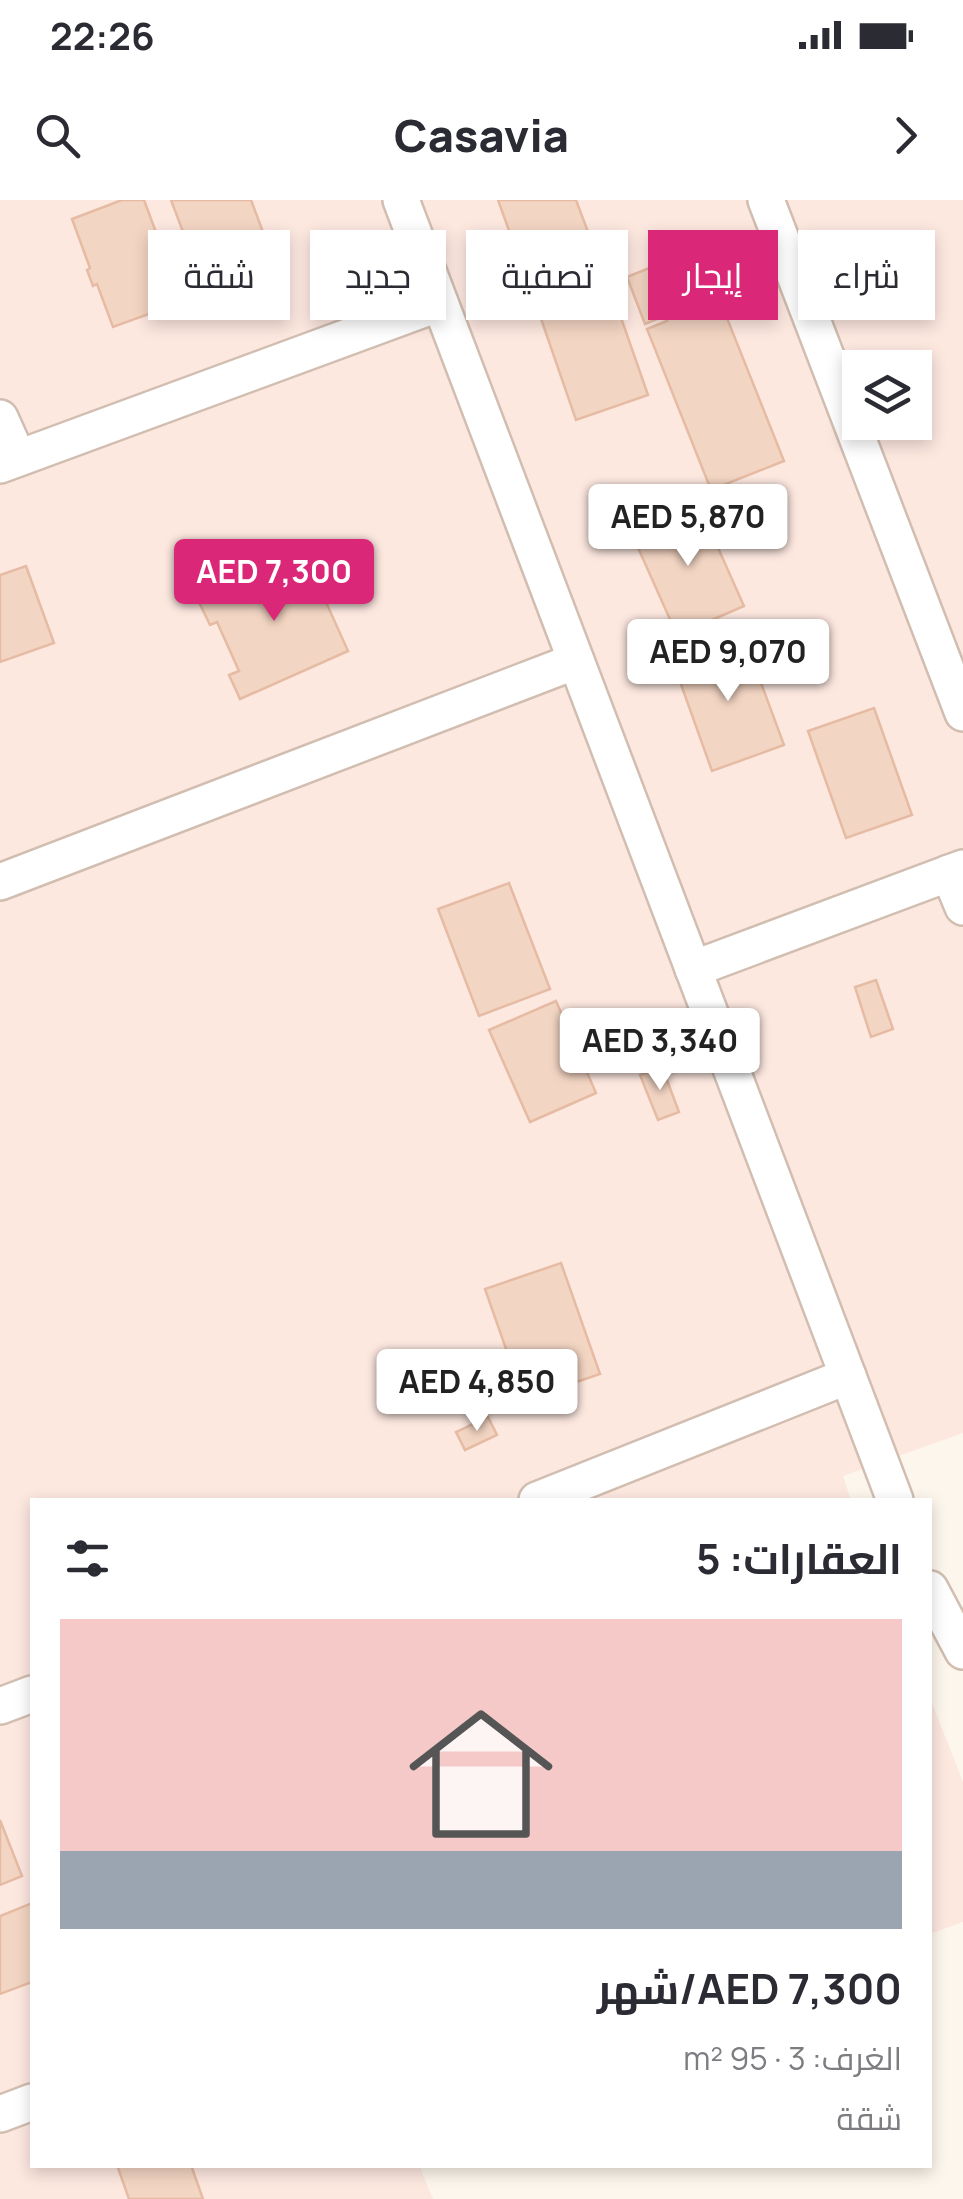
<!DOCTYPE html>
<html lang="ar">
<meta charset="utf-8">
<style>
:root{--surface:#fff;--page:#f2f2f3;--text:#2b2b33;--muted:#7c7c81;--line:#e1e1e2;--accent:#db2777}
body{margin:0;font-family:Manrope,Cairo,sans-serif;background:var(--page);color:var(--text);direction:rtl;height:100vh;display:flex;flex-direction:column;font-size:38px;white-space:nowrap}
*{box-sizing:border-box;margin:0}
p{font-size:32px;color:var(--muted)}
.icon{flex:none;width:55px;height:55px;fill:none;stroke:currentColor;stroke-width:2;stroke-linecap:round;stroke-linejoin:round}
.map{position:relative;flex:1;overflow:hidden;direction:ltr}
.drawer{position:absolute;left:30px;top:1298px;width:902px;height:670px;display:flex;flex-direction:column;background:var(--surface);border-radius:0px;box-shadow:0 5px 15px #0003;direction:rtl}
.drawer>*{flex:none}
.hud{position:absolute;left:30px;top:30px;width:905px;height:90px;direction:rtl;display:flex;gap:20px}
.tools{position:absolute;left:842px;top:150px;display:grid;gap:20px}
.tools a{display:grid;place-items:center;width:90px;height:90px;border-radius:0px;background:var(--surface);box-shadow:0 5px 15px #0003;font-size:50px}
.price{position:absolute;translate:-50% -85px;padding:0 22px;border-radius:10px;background:#fff;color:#222;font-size:32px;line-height:65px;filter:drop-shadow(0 2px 5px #0008)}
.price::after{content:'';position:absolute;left:50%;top:60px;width:30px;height:22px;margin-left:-15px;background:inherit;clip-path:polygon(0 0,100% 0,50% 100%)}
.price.active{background:var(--accent);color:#fff}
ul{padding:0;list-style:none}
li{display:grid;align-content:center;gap:20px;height:530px;padding:0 30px}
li+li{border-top:2px solid var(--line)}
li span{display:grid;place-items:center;height:310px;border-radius:0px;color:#555}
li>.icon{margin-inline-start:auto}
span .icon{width:180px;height:180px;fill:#fffc;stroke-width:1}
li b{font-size:42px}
h2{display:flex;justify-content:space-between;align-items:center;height:120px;padding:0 30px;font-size:42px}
.pill{padding:0 35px;border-radius:0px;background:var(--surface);box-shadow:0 5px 15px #0003;font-size:35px;line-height:90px}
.pill.active{background:var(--accent);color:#fff}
.status{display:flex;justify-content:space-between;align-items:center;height:70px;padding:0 50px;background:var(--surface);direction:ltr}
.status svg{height:28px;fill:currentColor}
header{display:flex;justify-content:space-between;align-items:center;height:130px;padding:0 30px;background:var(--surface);font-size:45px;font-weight:800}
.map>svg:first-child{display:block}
</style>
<div class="status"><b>22:26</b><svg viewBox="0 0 49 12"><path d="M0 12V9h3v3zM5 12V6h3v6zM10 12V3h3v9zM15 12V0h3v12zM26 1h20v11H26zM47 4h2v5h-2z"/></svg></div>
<header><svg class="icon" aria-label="forward" viewBox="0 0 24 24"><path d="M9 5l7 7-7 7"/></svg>Casavia<svg class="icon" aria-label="search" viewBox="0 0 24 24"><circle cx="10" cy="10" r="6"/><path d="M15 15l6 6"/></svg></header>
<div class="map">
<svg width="963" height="1999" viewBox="0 0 963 1999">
<rect width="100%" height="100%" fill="#fdf6ec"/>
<g fill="#fde8e0" fill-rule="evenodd">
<path d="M0,0H963V1233L843,1276L851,1300H32V1965H419L433,1999H0ZM860,168H915V222H860Z"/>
<polygon points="930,1498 963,1582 963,1722 930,1734"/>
</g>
<g fill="#f3d5c3" stroke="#e6bba3" stroke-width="2.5">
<polygon points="122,0 144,0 182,102 113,127 97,84 93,86 87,70 90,68 72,19"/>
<polygon points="171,0 251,0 275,64 205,90"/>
<polygon points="498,0 576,0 599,61 529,86"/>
<polygon points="699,48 784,261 711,290 647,129 667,121 664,116 645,124 627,77"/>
<polygon points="610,86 648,195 576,220 538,110"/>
<polygon points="698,303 744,406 677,435 631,332"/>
<polygon points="303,351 348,451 240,499 229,475 239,471 217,422 210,425 197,398"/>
<polygon points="26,366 54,443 0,462 0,375"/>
<polygon points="744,437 784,545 712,571 673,462"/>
<polygon points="874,508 912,615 846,638 808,531"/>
<polygon points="509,683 550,789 479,816 438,709"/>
<polygon points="876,780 893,829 871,837 855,787"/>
<polygon points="556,801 596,893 530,922 489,830"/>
<polygon points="662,867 679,912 658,920 640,875"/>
<polygon points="561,1063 600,1174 524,1200 485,1089"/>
<polygon points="488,1217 497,1235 465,1250 456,1232"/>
<polygon points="0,1620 22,1676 0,1685"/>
<polygon points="32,1703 32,1782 0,1794 0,1716"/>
<polygon points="117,1965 191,1965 203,1999 129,1999"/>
</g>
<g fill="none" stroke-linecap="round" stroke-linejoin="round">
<defs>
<g id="minor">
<polyline points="401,0 895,1300"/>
<polyline points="766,0 963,513"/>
<polyline points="0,218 18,258"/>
<polyline points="0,265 440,103"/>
<polyline points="949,673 963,707"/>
<polyline points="0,682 576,461"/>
<polyline points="693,769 963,668"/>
<polyline points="537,1300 848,1176"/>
<polyline points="930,1389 963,1451"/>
<polyline points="0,1506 32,1494"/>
<polyline points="0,1914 32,1902"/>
</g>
</defs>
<use href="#minor" stroke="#d1beb0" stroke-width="40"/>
<use href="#minor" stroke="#fff" stroke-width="35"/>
</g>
</svg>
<div class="tools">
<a><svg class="icon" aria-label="layers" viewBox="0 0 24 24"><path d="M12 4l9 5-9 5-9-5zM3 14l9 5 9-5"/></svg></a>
</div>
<b class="price" style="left:688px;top:369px">AED 5,870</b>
<b class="price active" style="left:274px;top:424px">AED 7,300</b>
<b class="price" style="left:728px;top:504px">AED 9,070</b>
<b class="price" style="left:660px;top:893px">AED 3,340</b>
<b class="price" style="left:477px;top:1234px">AED 4,850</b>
<div class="hud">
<a class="pill">شراء</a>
<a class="pill active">إيجار</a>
<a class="pill">تصفية</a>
<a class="pill">جديد</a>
<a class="pill">شقة</a>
</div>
<section class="drawer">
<h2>العقارات: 5<svg class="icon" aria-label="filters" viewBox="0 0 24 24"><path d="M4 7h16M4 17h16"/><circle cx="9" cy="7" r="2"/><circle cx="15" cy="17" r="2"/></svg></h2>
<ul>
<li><span style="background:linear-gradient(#f6c9c9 75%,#9aa5b1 0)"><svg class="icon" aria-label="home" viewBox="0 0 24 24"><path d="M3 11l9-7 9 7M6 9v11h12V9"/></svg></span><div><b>AED 7,300/شهر</b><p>الغرف: 3 · 95 m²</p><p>شقة</p></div></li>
</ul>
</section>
</div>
